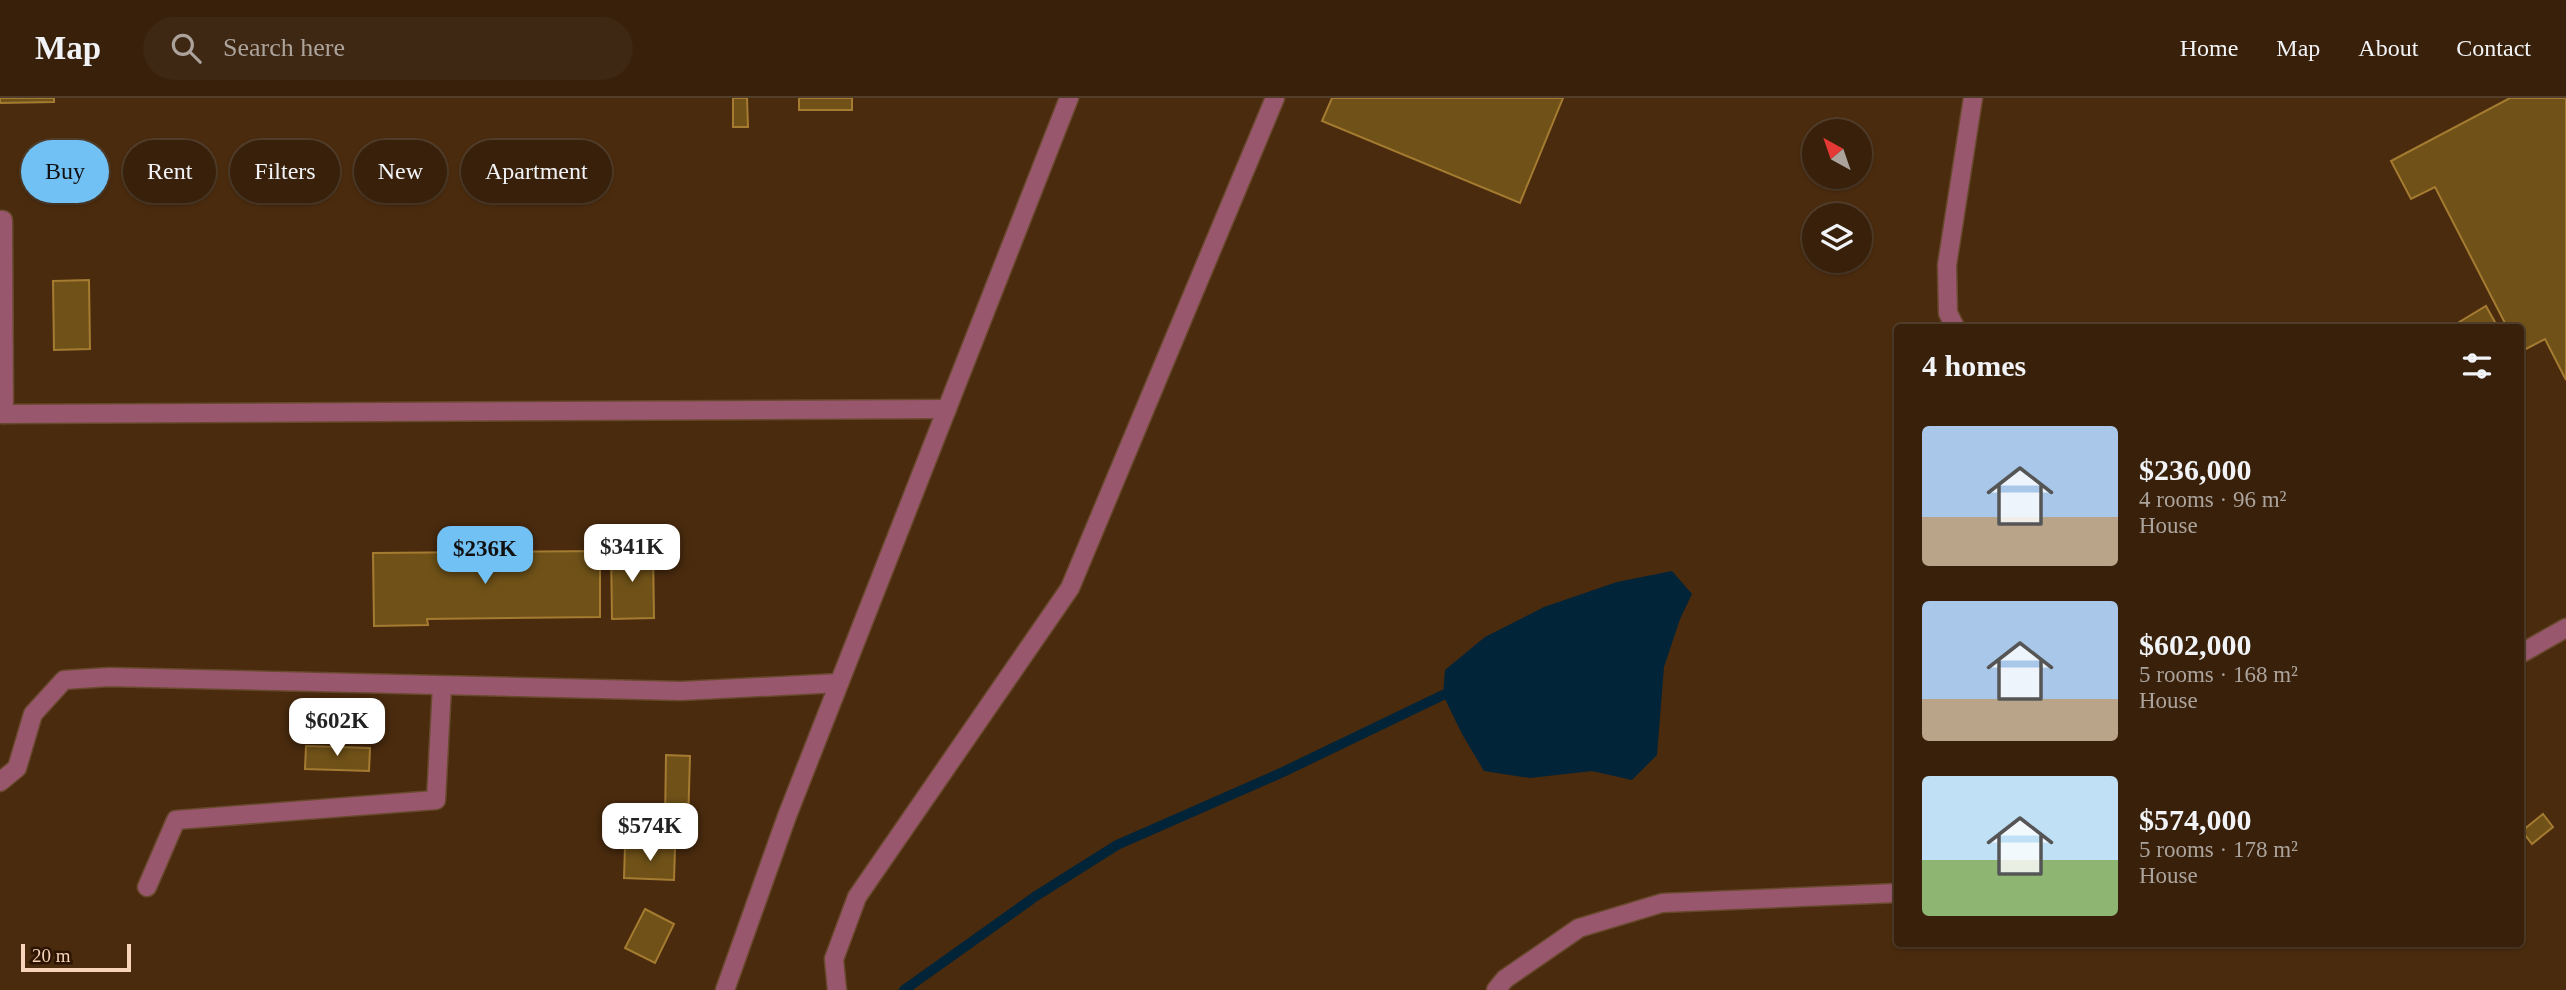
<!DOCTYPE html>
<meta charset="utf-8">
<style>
:root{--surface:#38200a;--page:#3f2813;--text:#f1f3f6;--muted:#aba39c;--line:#523e2b;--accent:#72c1f5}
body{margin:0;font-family:"Times New Roman",serif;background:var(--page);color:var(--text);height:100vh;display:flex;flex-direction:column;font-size:26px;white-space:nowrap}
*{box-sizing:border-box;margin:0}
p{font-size:23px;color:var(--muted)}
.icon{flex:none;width:38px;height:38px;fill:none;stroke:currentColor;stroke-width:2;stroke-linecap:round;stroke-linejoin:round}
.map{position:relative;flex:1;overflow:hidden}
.details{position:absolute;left:1894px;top:226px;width:630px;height:623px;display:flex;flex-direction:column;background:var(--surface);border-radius:7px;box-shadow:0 2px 5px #0004,0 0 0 2px var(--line)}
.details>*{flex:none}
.guide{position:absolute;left:21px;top:42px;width:665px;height:63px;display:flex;gap:14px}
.needle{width:46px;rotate:320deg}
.controls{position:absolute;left:1802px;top:21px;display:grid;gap:14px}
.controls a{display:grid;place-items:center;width:70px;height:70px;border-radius:50%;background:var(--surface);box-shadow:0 2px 5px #0004,0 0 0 2px var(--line);font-size:35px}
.scale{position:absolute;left:21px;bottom:18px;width:110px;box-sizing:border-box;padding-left:7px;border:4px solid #f7d4ba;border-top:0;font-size:19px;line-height:24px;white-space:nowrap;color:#f7d4ba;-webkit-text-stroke:5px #2c1400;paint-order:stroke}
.price{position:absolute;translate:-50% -60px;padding:0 16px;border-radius:14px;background:#fff;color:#222;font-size:23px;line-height:46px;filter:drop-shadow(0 2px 4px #0008)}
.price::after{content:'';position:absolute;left:50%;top:42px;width:21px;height:16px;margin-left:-10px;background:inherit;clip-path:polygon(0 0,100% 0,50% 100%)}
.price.current{background:var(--accent);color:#111}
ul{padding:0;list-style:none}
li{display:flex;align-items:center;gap:21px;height:175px;padding:0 28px}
li span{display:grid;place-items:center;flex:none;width:196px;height:140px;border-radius:7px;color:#555}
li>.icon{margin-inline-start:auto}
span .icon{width:84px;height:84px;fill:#fffc;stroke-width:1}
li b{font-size:30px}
h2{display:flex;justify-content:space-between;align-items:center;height:84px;padding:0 28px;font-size:30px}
.tag{padding:0 24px;border-radius:32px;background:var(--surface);box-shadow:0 2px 5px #0004,0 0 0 2px var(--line);font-size:24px;line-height:63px}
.tag.current{background:var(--accent);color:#111}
header{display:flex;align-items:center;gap:42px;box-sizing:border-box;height:98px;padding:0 35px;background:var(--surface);border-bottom:2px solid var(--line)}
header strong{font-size:33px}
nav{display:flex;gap:38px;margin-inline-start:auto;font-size:24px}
.search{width:490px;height:63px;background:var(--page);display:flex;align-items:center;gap:18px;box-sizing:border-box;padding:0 24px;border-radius:38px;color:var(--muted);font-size:26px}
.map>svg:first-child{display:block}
</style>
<header>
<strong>Map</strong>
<div class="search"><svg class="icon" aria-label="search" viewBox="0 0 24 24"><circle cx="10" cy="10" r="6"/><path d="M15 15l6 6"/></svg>Search here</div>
<nav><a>Home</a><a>Map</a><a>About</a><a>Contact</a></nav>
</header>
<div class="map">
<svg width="2566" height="892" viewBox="0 0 2566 892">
<rect width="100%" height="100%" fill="#4a2b0e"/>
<polygon fill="#012439" points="1672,473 1692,496 1680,521 1664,569 1657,657 1632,682 1592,673 1530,680 1484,673 1462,636 1443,597 1445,572 1485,539 1544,509 1617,484"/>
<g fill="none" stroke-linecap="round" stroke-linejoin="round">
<polyline stroke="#012439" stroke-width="10" points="904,892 1036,798 1117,747 1283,674 1443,597"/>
</g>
<g fill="#705218" stroke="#a47b31" stroke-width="2">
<polygon points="0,0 54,0 54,4 0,5"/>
<polygon points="733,0 747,0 748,29 733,29"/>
<rect x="799" y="0" width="53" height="12"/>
<polygon points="1332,0 1563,0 1520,105 1322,23"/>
<polygon points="2510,0 2566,0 2566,282 2545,241 2520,254 2520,229 2507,229 2435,89 2411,101 2391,63"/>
<polygon points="89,182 90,251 54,252 53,183"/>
<polygon points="2486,208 2496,226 2491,229 2458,229 2456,226"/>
<polygon points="653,450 654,520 612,521 611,451"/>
<polygon points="600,453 600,519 427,521 428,527 374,528 373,455"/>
<polygon points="306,648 370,650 369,673 305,671"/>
<polygon points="666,657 690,658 688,726 665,725"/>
<polygon points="2543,716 2553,729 2532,746 2522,733"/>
<polygon points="625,748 675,750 674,782 624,780"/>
<polygon points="645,811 674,826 655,865 625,850"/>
</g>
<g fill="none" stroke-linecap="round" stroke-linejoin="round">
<defs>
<g id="minor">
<polyline points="0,122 3,122 4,316"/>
<polyline points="1955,229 1948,215 1947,167 1973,0"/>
<polyline points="0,316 947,311"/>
<polyline points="2520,556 2566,530"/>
<polyline points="0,684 17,670 33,616 64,582 109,579 681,593 839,585"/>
<polyline points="147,789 176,722 436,702 442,588"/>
<polyline points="725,892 787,718 1069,0"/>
<polyline points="837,892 834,861 857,799 1070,490 1275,0"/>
<polyline points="1496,892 1505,881 1579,830 1662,805 1897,795"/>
</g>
</defs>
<use href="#minor" stroke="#69492d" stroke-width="21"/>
<use href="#minor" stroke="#98576d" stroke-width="18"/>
</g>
</svg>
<div class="controls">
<a><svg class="needle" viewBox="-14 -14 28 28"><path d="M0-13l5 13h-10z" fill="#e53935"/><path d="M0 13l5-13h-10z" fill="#aba39c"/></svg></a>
<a><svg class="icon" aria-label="layers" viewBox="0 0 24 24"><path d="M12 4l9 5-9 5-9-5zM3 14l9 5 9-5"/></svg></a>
</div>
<div class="scale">20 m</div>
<b class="price" style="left:632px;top:486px">$341K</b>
<b class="price current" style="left:485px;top:488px">$236K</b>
<b class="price" style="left:337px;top:660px">$602K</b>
<b class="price" style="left:650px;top:765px">$574K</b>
<div class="guide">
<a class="tag current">Buy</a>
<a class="tag">Rent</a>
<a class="tag">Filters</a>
<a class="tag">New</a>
<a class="tag">Apartment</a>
</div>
<section class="details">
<h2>4 homes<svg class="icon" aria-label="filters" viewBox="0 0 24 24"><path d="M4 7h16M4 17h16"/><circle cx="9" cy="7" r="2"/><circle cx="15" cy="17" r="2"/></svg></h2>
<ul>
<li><span style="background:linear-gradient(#a9c7e8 65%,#b9a48a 0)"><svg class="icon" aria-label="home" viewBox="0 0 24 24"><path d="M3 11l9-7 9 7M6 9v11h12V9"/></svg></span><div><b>$236,000</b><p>4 rooms · 96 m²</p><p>House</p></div></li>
<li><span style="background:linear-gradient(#a9c7e8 70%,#b9a48a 0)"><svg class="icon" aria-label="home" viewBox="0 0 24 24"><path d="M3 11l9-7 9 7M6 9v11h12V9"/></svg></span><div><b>$602,000</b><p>5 rooms · 168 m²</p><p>House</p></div></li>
<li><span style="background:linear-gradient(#bfe0f5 60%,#8fb573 0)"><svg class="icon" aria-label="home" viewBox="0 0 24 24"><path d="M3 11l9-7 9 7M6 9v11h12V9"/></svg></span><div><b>$574,000</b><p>5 rooms · 178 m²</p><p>House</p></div></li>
</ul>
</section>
</div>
